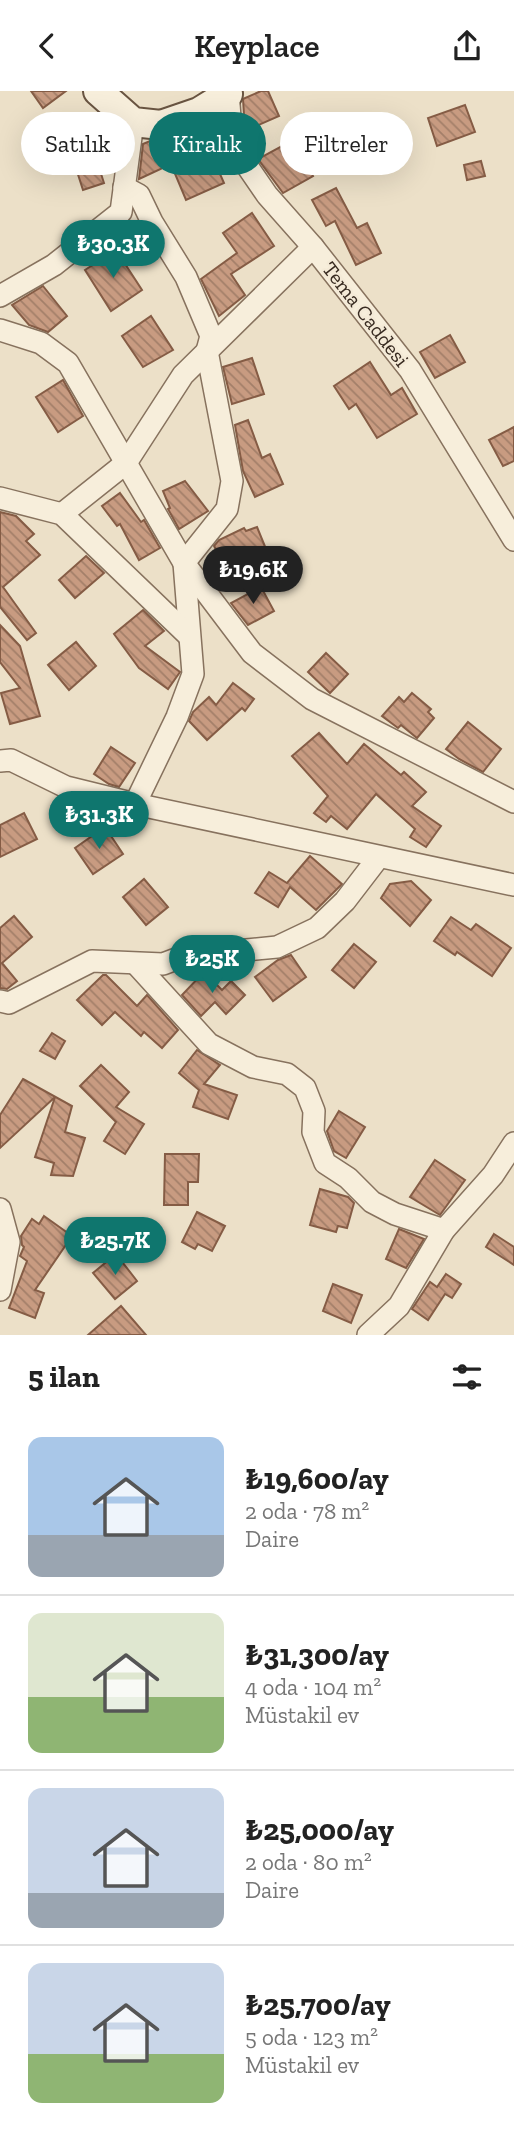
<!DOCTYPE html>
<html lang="tr">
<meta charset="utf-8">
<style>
:root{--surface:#fff;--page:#f6f6f6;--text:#222;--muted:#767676;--line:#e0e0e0;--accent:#0f766e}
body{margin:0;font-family:"Zilla Slab",serif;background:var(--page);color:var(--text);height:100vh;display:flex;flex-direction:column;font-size:26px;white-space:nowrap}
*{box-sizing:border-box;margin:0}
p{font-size:23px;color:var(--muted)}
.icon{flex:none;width:38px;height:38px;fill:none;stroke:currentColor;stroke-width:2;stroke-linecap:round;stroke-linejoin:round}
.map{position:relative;height:1244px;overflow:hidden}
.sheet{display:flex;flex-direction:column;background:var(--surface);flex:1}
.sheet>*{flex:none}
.banner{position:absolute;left:21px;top:21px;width:472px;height:63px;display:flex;gap:14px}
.price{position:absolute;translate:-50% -60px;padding:0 16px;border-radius:24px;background:var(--accent);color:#fff;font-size:23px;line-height:46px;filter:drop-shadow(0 2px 4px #0008)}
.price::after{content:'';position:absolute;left:50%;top:42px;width:21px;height:16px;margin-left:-10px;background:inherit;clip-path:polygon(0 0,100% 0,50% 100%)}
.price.current{background:#222;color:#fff}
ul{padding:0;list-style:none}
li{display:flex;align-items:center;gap:21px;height:175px;padding:0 28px}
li+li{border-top:2px solid var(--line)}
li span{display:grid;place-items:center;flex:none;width:196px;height:140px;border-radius:14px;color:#555}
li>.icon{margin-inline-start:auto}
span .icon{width:84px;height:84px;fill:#fffc;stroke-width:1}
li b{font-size:30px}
h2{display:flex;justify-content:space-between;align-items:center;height:84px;padding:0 28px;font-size:30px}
.chip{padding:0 24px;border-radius:32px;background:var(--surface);box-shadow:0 7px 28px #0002;font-size:24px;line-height:63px}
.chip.current{background:var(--accent);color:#fff}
header{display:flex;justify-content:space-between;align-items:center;height:91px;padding:0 28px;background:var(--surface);font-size:32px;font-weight:600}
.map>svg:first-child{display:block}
</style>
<header><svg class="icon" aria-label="back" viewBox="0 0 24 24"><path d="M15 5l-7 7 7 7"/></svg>Keyplace<svg class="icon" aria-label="share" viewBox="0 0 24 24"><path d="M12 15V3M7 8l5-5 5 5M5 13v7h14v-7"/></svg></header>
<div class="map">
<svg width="514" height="1244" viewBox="0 0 514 1244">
<defs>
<pattern id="building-back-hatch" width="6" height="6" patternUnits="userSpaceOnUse" patternTransform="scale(1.75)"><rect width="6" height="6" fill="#c89b81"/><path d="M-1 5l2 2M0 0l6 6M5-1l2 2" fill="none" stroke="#a37f69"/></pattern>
</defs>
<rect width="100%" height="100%" fill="#ece0c8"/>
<g fill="url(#building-back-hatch)" stroke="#855c45" stroke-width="2">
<polygon points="31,0 66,0 43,17"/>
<polygon points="261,0 268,0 279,25 245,40 243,8"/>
<polygon points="465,14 475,41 437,55 428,27"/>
<polygon points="293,49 313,85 283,102 258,68"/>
<polygon points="150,50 161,51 165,76 139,88 143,53"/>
<polygon points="184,59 213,67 224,92 186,109 168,66"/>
<polygon points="94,61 104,92 83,99 73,68"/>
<polygon points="481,70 485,85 467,89 464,74"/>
<polygon points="336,97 357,137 367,132 381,162 356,174 335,130 326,135 312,109"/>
<polygon points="252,122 274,155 231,183 245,204 219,225 201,188 237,162 223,142"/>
<polygon points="116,159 142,199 111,220 85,179"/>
<polygon points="43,195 67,225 48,241 29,234 12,214"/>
<polygon points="151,225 173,259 143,276 122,245"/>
<polygon points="450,244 465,271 435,287 420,261"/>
<polygon points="252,267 264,303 232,313 223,276"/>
<polygon points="370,271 391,304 402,297 417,323 377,347 356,313 349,318 334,295"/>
<polygon points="63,289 83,325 58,341 36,306"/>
<polygon points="248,329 262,367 270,363 283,393 255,406 243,380 235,334"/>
<polygon points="514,336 514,370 503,375 489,349"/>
<polygon points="185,390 208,420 179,438 168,418 170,417 163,400"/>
<polygon points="120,402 141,431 144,429 160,457 139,469 120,433 117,435 102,415"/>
<polygon points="0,421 16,425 34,443 26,450 40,464 3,496 36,542 27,549 0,516"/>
<polygon points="257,436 266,458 255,462 256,465 226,479 214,455 219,449 244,437 246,440"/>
<polygon points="86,465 104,482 75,507 59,489"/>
<polygon points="261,496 274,520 248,534 231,512"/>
<polygon points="143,519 164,540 145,555 180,581 168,598 139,577 114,543"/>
<polygon points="0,534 20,555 40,625 10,633 1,602 20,597 0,571"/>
<polygon points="76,551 96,575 69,599 48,574"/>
<polygon points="326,562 348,583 330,602 308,581"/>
<polygon points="233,592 254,608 245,620 242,617 207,649 189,630 193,621 209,606 216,614"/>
<polygon points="412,602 431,618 428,621 434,627 417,647 401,634 398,637 382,625 399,606 404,611"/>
<polygon points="468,631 501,658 483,681 459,668 446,658"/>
<polygon points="319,642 347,673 364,653 401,684 404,681 426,701 412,715 441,735 426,756 410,746 415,738 376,703 347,738 331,725 326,731 314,722 328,705 292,665"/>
<polygon points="111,656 135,672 119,696 109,693 94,683"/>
<polygon points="24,722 37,748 0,766 0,734"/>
<polygon points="105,736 123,763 93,783 75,757"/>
<polygon points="310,765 342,793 316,819 290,796 278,816 255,802 269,781 287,792"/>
<polygon points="144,788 168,816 146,834 123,806"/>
<polygon points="411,790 431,809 410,835 381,807 390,793"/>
<polygon points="14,825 32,846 2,872 17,890 7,898 0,897 0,837"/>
<polygon points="451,826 471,839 476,833 511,857 492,885 457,861 455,864 434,850"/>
<polygon points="354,853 376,871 354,897 332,879"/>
<polygon points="291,864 306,886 273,910 255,886 278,869"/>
<polygon points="204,881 222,899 231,890 245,904 226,923 215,911 201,925 182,904"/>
<polygon points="103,884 106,884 137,915 147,904 178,939 162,957 144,941 141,945 115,921 102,934 77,909"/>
<polygon points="52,942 65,950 55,968 40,960"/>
<polygon points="197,959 220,974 204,993 237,1004 228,1028 193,1016 199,999 179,982"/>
<polygon points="101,974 129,1001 116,1016 144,1033 125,1063 104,1050 116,1031 80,995"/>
<polygon points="23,988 72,1015 65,1041 85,1047 73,1085 51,1084 54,1072 35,1066 55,1006 0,1057 0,1024"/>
<polygon points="339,1020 365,1036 346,1067 334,1060 327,1040"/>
<polygon points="165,1063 199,1063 198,1091 188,1091 188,1114 164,1114"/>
<polygon points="435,1069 465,1089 440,1124 410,1106"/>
<polygon points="320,1098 348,1106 354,1112 347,1137 338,1135 336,1141 310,1134"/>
<polygon points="197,1121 225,1135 212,1160 198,1153 195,1158 182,1151"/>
<polygon points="44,1125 72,1145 35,1199 44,1202 35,1227 9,1217 27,1170 20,1165 24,1156 22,1154 21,1145 32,1128 39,1133"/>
<polygon points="399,1138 424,1148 406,1177 386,1168"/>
<polygon points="494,1143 514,1156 514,1174 486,1156"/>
<polygon points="116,1163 137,1190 115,1208 93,1182"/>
<polygon points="446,1183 461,1193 452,1207 445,1203 428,1229 412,1218 430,1191 437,1196"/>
<polygon points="333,1193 362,1204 351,1232 323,1220"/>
<polygon points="121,1215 146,1244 88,1244"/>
</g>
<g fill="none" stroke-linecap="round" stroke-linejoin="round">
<defs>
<g id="street">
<polyline points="228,0 232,53 267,104 313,156 410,279 514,449"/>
<polyline points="124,96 139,104 152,131 186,186 211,245 207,260 232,390 227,418 184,472 193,583 177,626 135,713"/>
<polyline points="0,205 54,174 121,121 133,31"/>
<polyline points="0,239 41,252 68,272 184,472 252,562 312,608 514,711"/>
<polyline points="0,407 62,423 189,545"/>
<polyline points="62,423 126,372 183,284 313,156"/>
<polyline points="0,670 11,669 66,696 135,713 514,794"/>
<polyline points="136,873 209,953 253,976 287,983 305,997 314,1020 313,1041 325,1072 348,1087 372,1111 395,1123 444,1139"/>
<polyline points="0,910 9,912 92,870 163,873 184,865 277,856 317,837 345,810 378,767"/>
<polyline points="0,1118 9,1151 0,1199"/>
<polyline points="368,1244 399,1215 444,1139 493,1084 514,1052"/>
</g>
<g id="secondary">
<polyline points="98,0 133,31 161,34"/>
<polyline points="228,3 199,21 161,34 208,50 232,53"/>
</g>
</defs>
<use href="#street" stroke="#87725e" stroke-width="24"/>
<use href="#secondary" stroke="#695441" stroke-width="32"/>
<use href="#street" stroke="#f7eedb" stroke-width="21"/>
<use href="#secondary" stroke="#f7eedb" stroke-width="28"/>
</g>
<g text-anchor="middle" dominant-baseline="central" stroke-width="5" stroke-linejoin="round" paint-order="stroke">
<g font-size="21" fill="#382b21" stroke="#f4ead7">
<text transform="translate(366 223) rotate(52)">Tema Caddesi</text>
</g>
</g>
</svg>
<b class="price" style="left:113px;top:189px">₺30.3K</b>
<b class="price current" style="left:253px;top:515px">₺19.6K</b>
<b class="price" style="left:99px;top:760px">₺31.3K</b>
<b class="price" style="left:212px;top:904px">₺25K</b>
<b class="price" style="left:115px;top:1186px">₺25.7K</b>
<div class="banner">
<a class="chip">Satılık</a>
<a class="chip current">Kiralık</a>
<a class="chip">Filtreler</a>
</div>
</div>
<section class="sheet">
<h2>5 ilan<svg class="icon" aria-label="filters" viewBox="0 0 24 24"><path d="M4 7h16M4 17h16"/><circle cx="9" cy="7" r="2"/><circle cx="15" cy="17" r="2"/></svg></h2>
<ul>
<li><span style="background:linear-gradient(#a9c7e8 70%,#9aa5b1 0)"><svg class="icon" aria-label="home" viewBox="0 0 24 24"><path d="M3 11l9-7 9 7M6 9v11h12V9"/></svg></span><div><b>₺19,600/ay</b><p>2 oda · 78 m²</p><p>Daire</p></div></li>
<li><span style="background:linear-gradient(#dfe7d0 60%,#8fb573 0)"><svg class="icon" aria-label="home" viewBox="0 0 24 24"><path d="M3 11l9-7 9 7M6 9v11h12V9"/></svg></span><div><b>₺31,300/ay</b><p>4 oda · 104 m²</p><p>Müstakil ev</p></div></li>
<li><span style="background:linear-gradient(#c9d6e8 75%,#9aa5b1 0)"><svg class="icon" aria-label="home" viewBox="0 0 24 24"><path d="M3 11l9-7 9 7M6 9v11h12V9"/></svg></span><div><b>₺25,000/ay</b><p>2 oda · 80 m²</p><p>Daire</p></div></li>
<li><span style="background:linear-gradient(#c9d6e8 65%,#8fb573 0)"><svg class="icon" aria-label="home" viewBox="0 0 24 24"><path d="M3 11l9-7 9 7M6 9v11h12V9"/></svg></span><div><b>₺25,700/ay</b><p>5 oda · 123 m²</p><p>Müstakil ev</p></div></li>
</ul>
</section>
